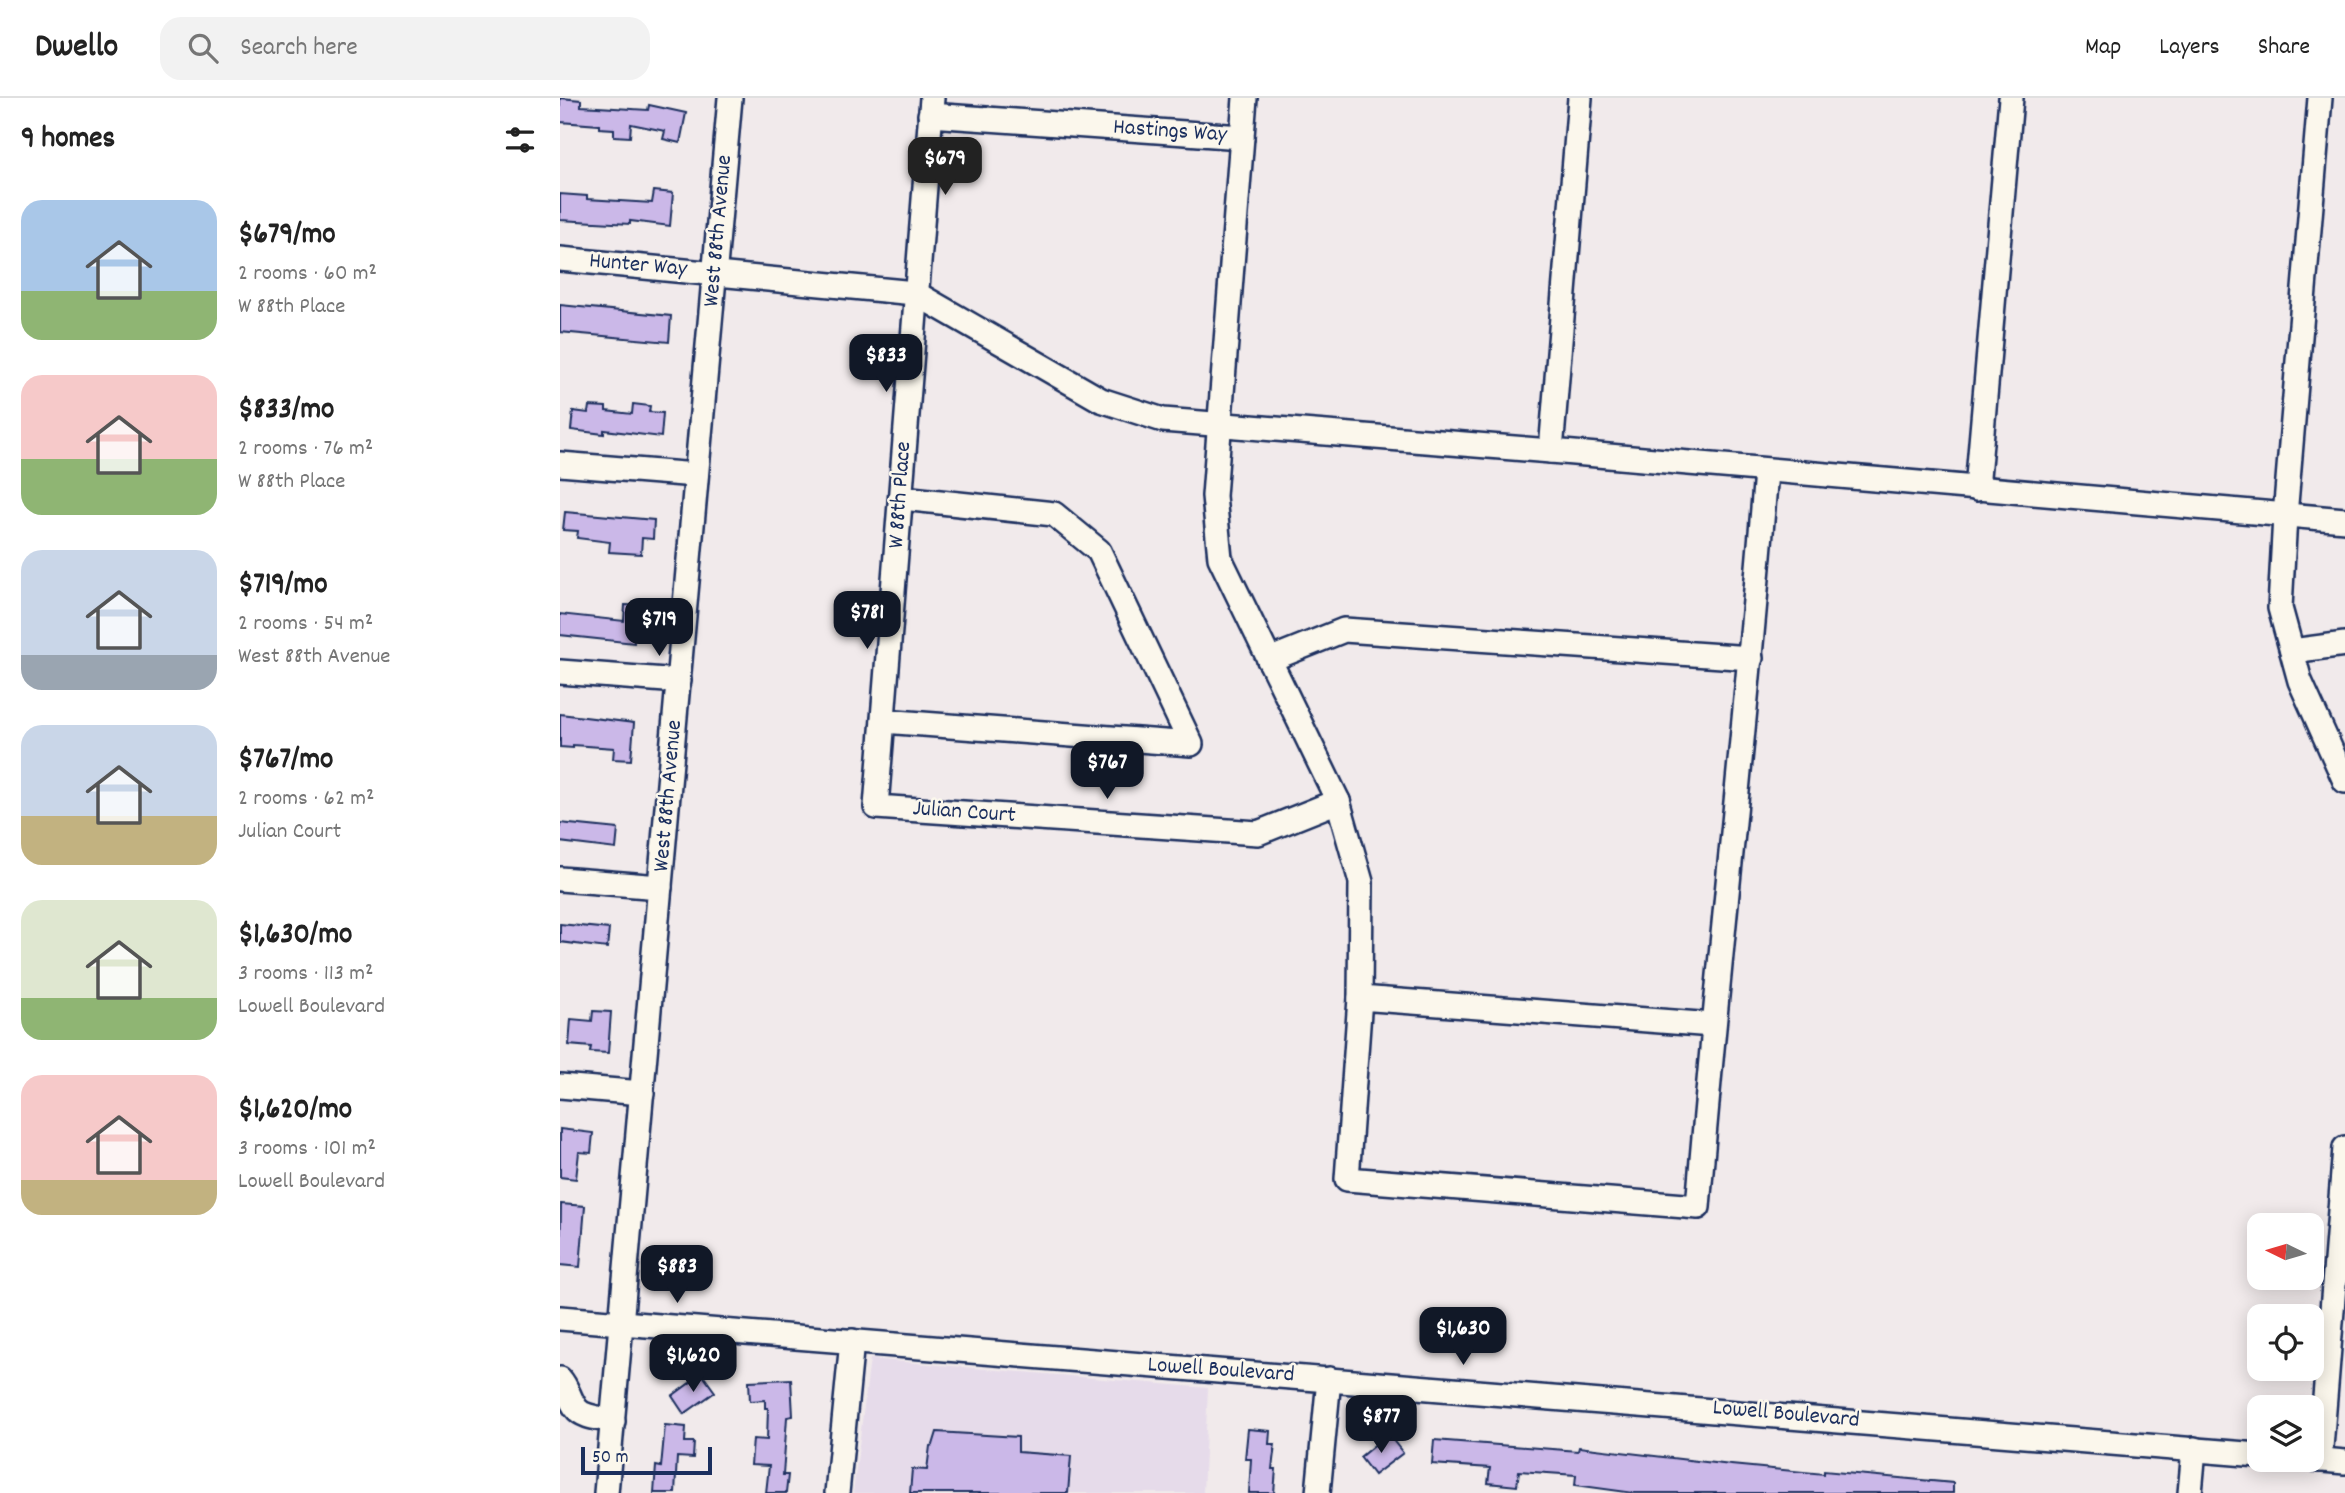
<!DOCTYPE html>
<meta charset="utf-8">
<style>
:root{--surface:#fff;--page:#f2f2f2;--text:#222;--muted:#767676;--line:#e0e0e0;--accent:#111827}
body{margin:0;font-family:Dekko,sans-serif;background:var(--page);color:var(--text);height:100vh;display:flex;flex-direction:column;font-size:26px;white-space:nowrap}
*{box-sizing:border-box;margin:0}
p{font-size:23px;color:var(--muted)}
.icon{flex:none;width:38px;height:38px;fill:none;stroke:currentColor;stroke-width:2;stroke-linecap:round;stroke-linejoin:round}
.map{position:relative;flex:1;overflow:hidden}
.sheet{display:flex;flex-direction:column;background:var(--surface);width:560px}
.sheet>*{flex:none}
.needle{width:46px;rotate:275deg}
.buttons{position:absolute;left:1687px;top:1115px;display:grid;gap:14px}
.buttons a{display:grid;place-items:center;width:77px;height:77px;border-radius:14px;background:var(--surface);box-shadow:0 4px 18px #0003;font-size:35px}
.scale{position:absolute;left:21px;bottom:18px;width:131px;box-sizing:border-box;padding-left:7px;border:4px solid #1b2f5e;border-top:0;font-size:19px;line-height:24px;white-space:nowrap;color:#1b2f5e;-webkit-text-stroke:5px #fbf7ec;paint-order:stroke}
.price{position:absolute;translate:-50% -60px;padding:0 16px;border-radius:14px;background:var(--accent);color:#fff;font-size:23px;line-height:46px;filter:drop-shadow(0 2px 4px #0008)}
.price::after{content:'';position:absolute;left:50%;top:42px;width:21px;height:16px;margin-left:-10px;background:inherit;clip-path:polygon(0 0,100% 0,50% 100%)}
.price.on{background:#222;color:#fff}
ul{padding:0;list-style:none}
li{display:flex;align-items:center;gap:21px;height:175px;padding:0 21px}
li span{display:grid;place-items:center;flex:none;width:196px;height:140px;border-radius:21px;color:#555}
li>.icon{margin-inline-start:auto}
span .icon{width:84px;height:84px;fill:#fffc;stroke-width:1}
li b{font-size:30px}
h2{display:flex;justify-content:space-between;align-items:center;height:84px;padding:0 21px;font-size:30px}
header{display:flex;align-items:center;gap:42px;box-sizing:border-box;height:98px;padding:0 35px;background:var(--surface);border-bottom:2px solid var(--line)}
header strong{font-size:33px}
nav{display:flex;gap:38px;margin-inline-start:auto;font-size:24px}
.search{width:490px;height:63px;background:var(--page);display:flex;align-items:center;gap:18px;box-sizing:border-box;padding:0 24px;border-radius:21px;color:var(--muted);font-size:26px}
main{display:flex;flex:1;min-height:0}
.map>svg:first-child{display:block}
</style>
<header>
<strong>Dwello</strong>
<div class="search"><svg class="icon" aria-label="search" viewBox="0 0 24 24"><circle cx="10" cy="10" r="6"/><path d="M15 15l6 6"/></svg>Search here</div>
<nav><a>Map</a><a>Layers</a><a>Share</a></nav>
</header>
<main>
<section class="sheet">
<h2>9 homes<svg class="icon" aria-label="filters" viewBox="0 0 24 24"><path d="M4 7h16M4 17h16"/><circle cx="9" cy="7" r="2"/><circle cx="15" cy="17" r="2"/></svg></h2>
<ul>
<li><span style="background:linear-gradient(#a9c7e8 65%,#8fb573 0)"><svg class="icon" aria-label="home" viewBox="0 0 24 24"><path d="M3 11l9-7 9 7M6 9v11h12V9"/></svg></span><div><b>$679/mo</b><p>2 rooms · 60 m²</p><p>W 88th Place</p></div></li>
<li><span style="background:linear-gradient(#f6c9c9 60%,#8fb573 0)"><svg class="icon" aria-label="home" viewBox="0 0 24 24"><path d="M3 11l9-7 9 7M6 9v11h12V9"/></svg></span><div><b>$833/mo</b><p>2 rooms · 76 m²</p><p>W 88th Place</p></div></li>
<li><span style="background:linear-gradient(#c9d6e8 75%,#9aa5b1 0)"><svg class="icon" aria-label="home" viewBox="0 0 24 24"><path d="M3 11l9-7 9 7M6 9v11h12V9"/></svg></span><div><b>$719/mo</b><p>2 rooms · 54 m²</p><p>West 88th Avenue</p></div></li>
<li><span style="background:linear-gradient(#c9d6e8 65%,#c2b280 0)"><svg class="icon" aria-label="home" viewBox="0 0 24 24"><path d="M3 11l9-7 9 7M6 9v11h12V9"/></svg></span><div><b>$767/mo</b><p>2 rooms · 62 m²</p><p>Julian Court</p></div></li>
<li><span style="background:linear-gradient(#dfe7d0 70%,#8fb573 0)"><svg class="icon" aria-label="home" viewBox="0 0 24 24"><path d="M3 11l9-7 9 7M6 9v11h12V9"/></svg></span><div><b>$1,630/mo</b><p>3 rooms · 113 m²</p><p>Lowell Boulevard</p></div></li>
<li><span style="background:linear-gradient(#f6c9c9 75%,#c2b280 0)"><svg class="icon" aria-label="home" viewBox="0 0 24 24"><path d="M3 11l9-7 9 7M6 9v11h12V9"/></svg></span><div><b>$1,620/mo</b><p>3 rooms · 101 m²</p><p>Lowell Boulevard</p></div></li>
</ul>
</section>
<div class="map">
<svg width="1785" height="1395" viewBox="0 0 1785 1395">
<rect width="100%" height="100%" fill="#f1eaeb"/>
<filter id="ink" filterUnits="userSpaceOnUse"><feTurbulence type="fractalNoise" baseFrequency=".0143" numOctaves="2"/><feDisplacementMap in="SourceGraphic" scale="14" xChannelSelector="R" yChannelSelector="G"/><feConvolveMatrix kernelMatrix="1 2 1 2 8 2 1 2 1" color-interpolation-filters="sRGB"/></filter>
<g filter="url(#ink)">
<polygon fill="#e6dbea" points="310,1261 648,1290 643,1395 293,1395"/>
<g fill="#cbb8e8" stroke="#1b2f5e" stroke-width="2">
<polygon points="0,0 21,2 21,8 88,12 89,7 126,15 120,45 103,41 105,33 71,26 70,39 54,38 54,31 39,30 39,27 0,24"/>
<polygon points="94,93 113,95 110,128 70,123 70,126 0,122 0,96 27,98 27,101 92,105"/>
<polygon points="0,207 111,218 109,244 0,234"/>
<polygon points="73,306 90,308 89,314 103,315 101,339 44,332 44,336 11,332 13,313 28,315 29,308 46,309 46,313 72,316"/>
<polygon points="5,414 94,422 93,441 82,440 81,456 49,454 50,444 17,440 18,433 3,432"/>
<polygon points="65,507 85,508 83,528 75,527 74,545 0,537 0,516 64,523"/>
<polygon points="0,616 74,625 71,662 53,661 54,650 13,647 13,650 0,649"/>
<polygon points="0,725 58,731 56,751 0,744"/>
<polygon points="0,826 49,831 47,850 0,844"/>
<polygon points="33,913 51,914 48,955 30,954 31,949 9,947 11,921 32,923"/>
<polygon points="0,1031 33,1035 31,1055 19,1054 16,1081 0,1079"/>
<polygon points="1,1106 25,1108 20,1169 0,1167"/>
<polygon points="142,1276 155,1294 124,1316 112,1298"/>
<polygon points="231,1281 233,1318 227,1319 223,1377 228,1377 226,1395 206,1395 209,1368 191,1367 193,1341 207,1342 208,1310 205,1310 205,1302 190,1303 189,1283"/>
<polygon points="105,1327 126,1329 125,1344 134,1344 133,1360 117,1359 115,1395 94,1395 96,1368 101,1369"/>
<polygon points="688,1331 710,1333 709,1346 715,1346 712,1371 716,1371 714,1395 689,1395 691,1361 685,1361"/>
<polygon points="377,1334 458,1339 458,1354 511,1358 508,1395 350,1395 352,1371 367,1372 370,1348 373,1347"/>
<polygon points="828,1336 843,1355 814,1377 800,1359"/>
<polygon points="874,1342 1018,1353 1019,1349 1171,1367 1264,1376 1264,1373 1393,1385 1393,1395 1074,1395 1015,1387 1016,1377 959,1373 957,1388 928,1385 930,1370 872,1366"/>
</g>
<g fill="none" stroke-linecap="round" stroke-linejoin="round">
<defs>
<g id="minor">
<polyline points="372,0 316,709 698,735 778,703"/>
<polyline points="685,0 654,398 660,460 778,703 801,784 800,900"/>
<polyline points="1020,0 991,353 1785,422"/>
<polyline points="1760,0 1725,418 1720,510 1740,583 1785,683"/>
<polyline points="370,17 682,39"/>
<polyline points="0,161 355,195 541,302 603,322 991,353"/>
<polyline points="0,366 136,377"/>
<polyline points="1417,391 1451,0"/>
<polyline points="1732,553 1785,546"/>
<polyline points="709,562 784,532 1191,560"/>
<polyline points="0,574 119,583"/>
<polyline points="323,623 631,646 539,453 494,416 342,400"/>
<polyline points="0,781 100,789"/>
<path d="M1153,927L800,900L787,1081L1138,1109C1158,863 1187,619 1206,373"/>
<polyline points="0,988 82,995"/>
<polyline points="0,1220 1699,1357"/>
<path d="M0,1281C8,1290 9,1301 16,1310C23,1320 42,1320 53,1323"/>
<polyline points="1752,1361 1785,1364"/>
<polyline points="1760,1362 1785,1050"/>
<polyline points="46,1395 170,0"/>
<polyline points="277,1395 292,1243"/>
<polyline points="758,1395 769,1281"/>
<polyline points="1630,1395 1634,1351"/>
</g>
</defs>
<use href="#minor" stroke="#1b2f5e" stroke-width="28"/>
<use href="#minor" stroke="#fbf7ec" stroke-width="23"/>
</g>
</g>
<g text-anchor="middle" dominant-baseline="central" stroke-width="5" stroke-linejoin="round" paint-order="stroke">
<g font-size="23" fill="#1b2f5e" stroke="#fbf7ec">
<text transform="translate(610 34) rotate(4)">Hastings Way</text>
<text transform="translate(159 133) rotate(-85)">West 88th Avenue</text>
<text transform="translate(78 168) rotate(5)">Hunter Way</text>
<text transform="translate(341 397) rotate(-86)">W 88th Place</text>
<text transform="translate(109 698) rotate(-85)">West 88th Avenue</text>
<text transform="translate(404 715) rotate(4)">Julian Court</text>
<text transform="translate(661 1273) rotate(4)">Lowell Boulevard</text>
<text transform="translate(1226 1317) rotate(5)">Lowell Boulevard</text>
</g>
</g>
</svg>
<div class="buttons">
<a><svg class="needle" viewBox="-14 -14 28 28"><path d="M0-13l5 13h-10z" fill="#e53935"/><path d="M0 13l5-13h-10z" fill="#767676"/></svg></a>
<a><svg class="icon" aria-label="locate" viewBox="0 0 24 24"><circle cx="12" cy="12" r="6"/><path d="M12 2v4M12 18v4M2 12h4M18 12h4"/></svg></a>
<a><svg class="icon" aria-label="layers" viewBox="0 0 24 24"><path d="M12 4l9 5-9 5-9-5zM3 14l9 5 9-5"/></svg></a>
</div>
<div class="scale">50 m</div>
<b class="price on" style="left:385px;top:99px">$679</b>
<b class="price" style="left:326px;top:296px">$833</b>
<b class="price" style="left:307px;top:553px">$781</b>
<b class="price" style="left:99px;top:560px">$719</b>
<b class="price" style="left:547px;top:703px">$767</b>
<b class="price" style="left:117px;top:1207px">$883</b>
<b class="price" style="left:903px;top:1269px">$1,630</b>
<b class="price" style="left:133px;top:1296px">$1,620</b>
<b class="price" style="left:821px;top:1357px">$877</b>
</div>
</main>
